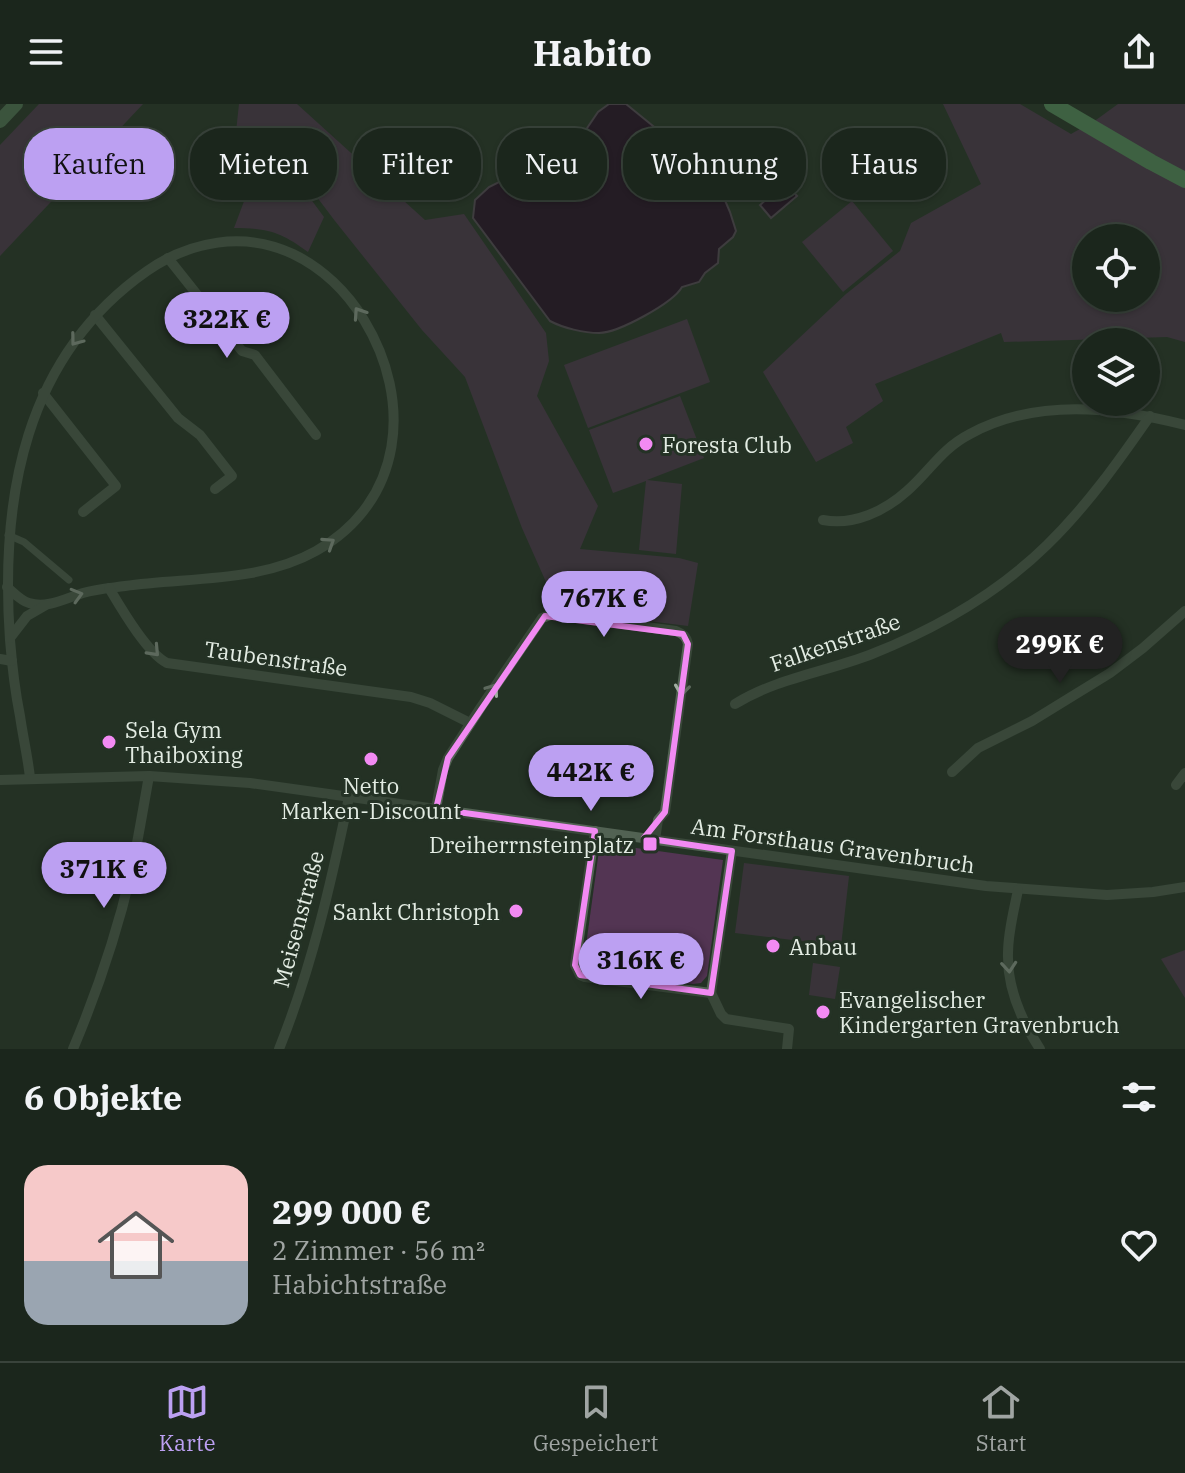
<!DOCTYPE html>
<html lang="de">
<meta charset="utf-8">
<style>
:root{--surface:#1b261c;--page:#242e25;--text:#f1f3f6;--muted:#a0a5a3;--line:#39433b;--accent:#bca0f2}
body{margin:0;font-family:"IBM Plex Serif",serif;background:var(--page);color:var(--text);height:100vh;display:flex;flex-direction:column;font-size:30px;white-space:nowrap}
*{box-sizing:border-box;margin:0}
p{font-size:26px;color:var(--muted)}
.icon{flex:none;width:44px;height:44px;fill:none;stroke:currentColor;stroke-width:2;stroke-linecap:round;stroke-linejoin:round}
.map{position:relative;height:945px;overflow:hidden}
.sheet{display:flex;flex-direction:column;background:var(--surface);flex:1}
.sheet>*{flex:none}
.hud{position:absolute;left:24px;top:24px;width:1138px;height:72px;display:flex;gap:16px}
.controls{position:absolute;left:1072px;top:120px;display:grid;gap:16px}
.controls a{display:grid;place-items:center;width:88px;height:88px;border-radius:50%;background:var(--surface);box-shadow:0 2px 6px #0004,0 0 0 2px var(--line);font-size:40px}
.price{position:absolute;translate:-50% -68px;padding:0 18px;border-radius:28px;background:var(--accent);color:#111;font-size:26px;line-height:52px;filter:drop-shadow(0 2px 4px #0008)}
.price::after{content:'';position:absolute;left:50%;top:48px;width:24px;height:18px;margin-left:-12px;background:inherit;clip-path:polygon(0 0,100% 0,50% 100%)}
.price.current{background:#222;color:#fff}
ul{padding:0;list-style:none}
li{display:flex;align-items:center;gap:24px;height:200px;padding:0 24px}
li span{display:grid;place-items:center;flex:none;width:224px;height:160px;border-radius:24px;color:#555}
li>.icon{margin-inline-start:auto}
span .icon{width:96px;height:96px;fill:#fffc;stroke-width:1}
li b{font-size:34px}
h2{display:flex;justify-content:space-between;align-items:center;height:96px;padding:0 24px;font-size:34px}
.tag{padding:0 28px;border-radius:32px;background:var(--surface);box-shadow:0 2px 6px #0004,0 0 0 2px var(--line);font-size:28px;line-height:72px}
.tag.current{background:var(--accent);color:#111}
header{display:flex;justify-content:space-between;align-items:center;height:104px;padding:0 24px;background:var(--surface);font-size:36px;font-weight:700}
.tabs{display:flex;justify-content:space-around;align-items:center;height:112px;border-top:2px solid var(--line);background:var(--surface);font-size:22px;color:var(--muted)}
.tabs a{display:grid;justify-items:center;gap:4px}
.tabs .current{color:var(--accent)}
.map>svg:first-child{display:block}
</style>
<header><svg class="icon" aria-label="menu" viewBox="0 0 24 24"><path d="M4 6h16M4 12h16M4 18h16"/></svg>Habito<svg class="icon" aria-label="share" viewBox="0 0 24 24"><path d="M12 15V3M7 8l5-5 5 5M5 13v7h14v-7"/></svg></header>
<div class="map">
<svg width="1185" height="945" viewBox="0 0 1185 945">
<rect width="100%" height="100%" fill="#243225"/>
<g fill="#533553" fill-rule="evenodd">
<polygon points="39,0 143,0 0,152 0,41"/>
<polygon points="239,0 297,0 425,116 464,110 546,229 549,257 537,292 598,402 580,445 679,454 698,459 688,522 553,505 546,478 522,424 465,273 422,226 335,117 270,31 236,28"/>
<path d="M943,0H1020L1071,30L1096,16L1118,0H1185V238L1167,233L1004,238L1001,229L875,280L883,297L846,323L853,339L816,358L763,268L846,190L900,147L911,119L981,80ZM1086,134H1146V194H1086Z"/>
<path d="M267,36L324,113L308,148C281,128 267,124 234,124Z"/>
<polygon points="852,97 893,147 843,188 802,138"/>
<polygon points="687,215 710,278 588,324 564,261"/>
<polygon points="680,292 704,354 647,376 682,380 676,450 639,446 646,377 613,389 589,326"/>
<polygon points="600,739 723,756 707,872 701,879 693,880 595,867 587,863 584,856"/>
<polygon points="744,759 849,772 841,842 735,829"/>
<polygon points="1185,846 1185,894 1161,855"/>
<polygon points="813,859 840,863 835,895 809,891"/>
</g>
<g fill="#240425" stroke="#5d4a5e" stroke-width="2">
<path d="M609,0H626L680,44L696,68L721,87L730,108L736,127L733,133L719,145L718,159L705,169L699,178L682,183C673,199 618,229 599,229C584,229 563,224 550,217L473,114L475,96L489,83L507,74L543,83L551,77L598,8Z"/>
<polygon points="786,79 797,92 771,114 760,101"/>
</g>
<g fill="none" stroke-linecap="round" stroke-linejoin="round">
<polyline stroke="#526253" stroke-width="7" points="8,431 24,438 69,476"/>
<g stroke="#526253" stroke-width="10">
<polyline points="168,154 242,247 255,251 258,255 316,331"/>
<polyline points="95,211 178,314 200,331 232,372 215,385"/>
<polyline points="43,289 116,382 83,408"/>
<path d="M823,416C853,422 885,407 907,387C930,367 941,345 970,330C1036,294 1115,303 1185,321"/>
<path d="M7,483C13,488 21,497 29,499C47,505 66,494 83,489C97,485 111,484 125,482C188,473 259,479 316,447C404,398 413,296 364,216C347,188 322,164 293,150C244,127 190,137 147,167C24,253 0,394 10,536C12,561 15,587 20,612C23,633 28,654 30,674"/>
<path d="M109,484C121,504 147,549 167,559L411,593L430,599L470,619"/>
<polyline points="10,534 27,512 46,501"/>
<polyline points="0,555 12,557"/>
<path d="M735,600C777,574 826,568 872,550C935,525 998,489 1047,441C1087,402 1118,358 1150,312"/>
<polyline points="952,668 978,644 1032,617 1110,569 1143,544 1185,507"/>
<polyline points="0,676 149,672 250,679 986,782 1107,791 1153,788 1185,783"/>
<polyline points="1176,681 1185,669"/>
<path d="M436,705L443,666L448,654L481,603L542,514L550,511H556L676,527C683,530 686,532 688,540L665,708L658,716L655,735"/>
<polyline points="595,727 575,861 580,871 585,873 711,889 732,747"/>
<path d="M1018,786C1014,806 1008,828 1008,849C1007,884 1021,916 1040,945"/>
<polyline points="711,889 721,910 726,915 789,925 787,945"/>
<path d="M73,945C97,888 117,829 131,769C138,737 143,705 149,672"/>
<path d="M279,945C312,863 331,779 349,693"/>
</g>
<polyline stroke="#577e5c" stroke-width="14" points="0,17 16,0"/>
<polyline stroke="#5d9b66" stroke-width="16" points="1052,0 1151,58 1185,76"/>
</g>
<defs><path id="oneway-chevron" d="M-2-3.5L2.5 0L-2 3.5" fill="none" stroke-width="1.6" stroke-linecap="round" stroke-linejoin="round" transform="scale(2)"/></defs>
<g stroke="#a2aea2">
<use href="#oneway-chevron" transform="translate(359 209) rotate(-124)"/>
<use href="#oneway-chevron" transform="translate(76 236) rotate(127)"/>
<use href="#oneway-chevron" transform="translate(329 439) rotate(-33)"/>
<use href="#oneway-chevron" transform="translate(77 491) rotate(-16)"/>
<use href="#oneway-chevron" transform="translate(154 547) rotate(47)"/>
<use href="#oneway-chevron" transform="translate(493 585) rotate(-55)"/>
<use href="#oneway-chevron" transform="translate(682 586) rotate(97)"/>
<use href="#oneway-chevron" transform="translate(1009 863) rotate(85)"/>
</g>
<path d="M0 0H1185V945H0ZM545,512L683,530L688,540L665,708L644,734L732,747L711,889L580,871L575,861L595,727L436,705L448,654Z" fill="#243225" fill-opacity=".55" fill-rule="evenodd"/>
<path fill="none" stroke="#f28af3" stroke-width="6" stroke-linejoin="round" d="M545,512L683,530L688,540L665,708L644,734L732,747L711,889L580,871L575,861L595,727L436,705L448,654Z"/>
<g fill="#f28af3" stroke="#243225" stroke-width="3">
<circle cx="646" cy="340" r="8"/>
<circle cx="109" cy="638" r="8"/>
<circle cx="371" cy="655" r="8"/>
<rect x="642" y="732" width="16" height="16" rx="4"/>
<circle cx="516" cy="807" r="8"/>
<circle cx="773" cy="842" r="8"/>
<circle cx="823" cy="908" r="8"/>
</g>
<g text-anchor="middle" dominant-baseline="central" stroke-width="6" stroke-linejoin="round" paint-order="stroke">
<g font-size="22" fill="#e3ece3" stroke="#243225" text-anchor="start">
<text x="662" y="340">Foresta Club</text>
<text x="125" y="625">Sela Gym<tspan x="125" dy="25">Thaiboxing</tspan></text>
<text x="371" y="681" text-anchor="middle">Netto<tspan x="371" dy="25">Marken-Discount</tspan></text>
<text x="634" y="740" text-anchor="end">Dreiherrnsteinplatz</text>
<text x="500" y="807" text-anchor="end">Sankt Christoph</text>
<text x="789" y="842">Anbau</text>
<text x="839" y="895">Evangelischer<tspan x="839" dy="25">Kindergarten Gravenbruch</tspan></text>
</g>
<g font-size="22" fill="#e3ece3" stroke="#243225">
<text transform="translate(835 538) rotate(-19)">Falkenstraße</text>
<text transform="translate(276 554) rotate(8)">Taubenstraße</text>
<text transform="translate(833 741) rotate(8)">Am Forsthaus Gravenbruch</text>
<text transform="translate(298 815) rotate(-75)">Meisenstraße</text>
</g>
</g>
</svg>
<div class="controls">
<a><svg class="icon" aria-label="locate" viewBox="0 0 24 24"><circle cx="12" cy="12" r="6"/><path d="M12 2v4M12 18v4M2 12h4M18 12h4"/></svg></a>
<a><svg class="icon" aria-label="layers" viewBox="0 0 24 24"><path d="M12 4l9 5-9 5-9-5zM3 14l9 5 9-5"/></svg></a>
</div>
<b class="price" style="left:227px;top:256px">322K €</b>
<b class="price" style="left:604px;top:535px">767K €</b>
<b class="price current" style="left:1060px;top:581px">299K €</b>
<b class="price" style="left:591px;top:709px">442K €</b>
<b class="price" style="left:104px;top:806px">371K €</b>
<b class="price" style="left:641px;top:897px">316K €</b>
<div class="hud">
<a class="tag current">Kaufen</a>
<a class="tag">Mieten</a>
<a class="tag">Filter</a>
<a class="tag">Neu</a>
<a class="tag">Wohnung</a>
<a class="tag">Haus</a>
</div>
</div>
<section class="sheet">
<h2>6 Objekte<svg class="icon" aria-label="filters" viewBox="0 0 24 24"><path d="M4 7h16M4 17h16"/><circle cx="9" cy="7" r="2"/><circle cx="15" cy="17" r="2"/></svg></h2>
<ul>
<li><span style="background:linear-gradient(#f6c9c9 60%,#9aa5b1 0)"><svg class="icon" aria-label="home" viewBox="0 0 24 24"><path d="M3 11l9-7 9 7M6 9v11h12V9"/></svg></span><div><b>299 000 €</b><p>2 Zimmer · 56 m²</p><p>Habichtstraße</p></div><svg class="icon" aria-label="heart" viewBox="0 0 24 24"><path d="M12 20l-8-8c-3-5 5-10 8-4 3-6 11-1 8 4z"/></svg></li>
</ul>
</section>
<nav class="tabs">
<a class="current"><svg class="icon" aria-label="map" viewBox="0 0 24 24"><path d="M3 6l6-2 6 2 6-2v14l-6 2-6-2-6 2zM9 4v14M15 6v14"/></svg>Karte</a>
<a><svg class="icon" aria-label="saved" viewBox="0 0 24 24"><path d="M7 4h10v16l-5-4-5 4z"/></svg>Gespeichert</a>
<a><svg class="icon" aria-label="home" viewBox="0 0 24 24"><path d="M3 11l9-7 9 7M6 9v11h12V9"/></svg>Start</a>
</nav>
